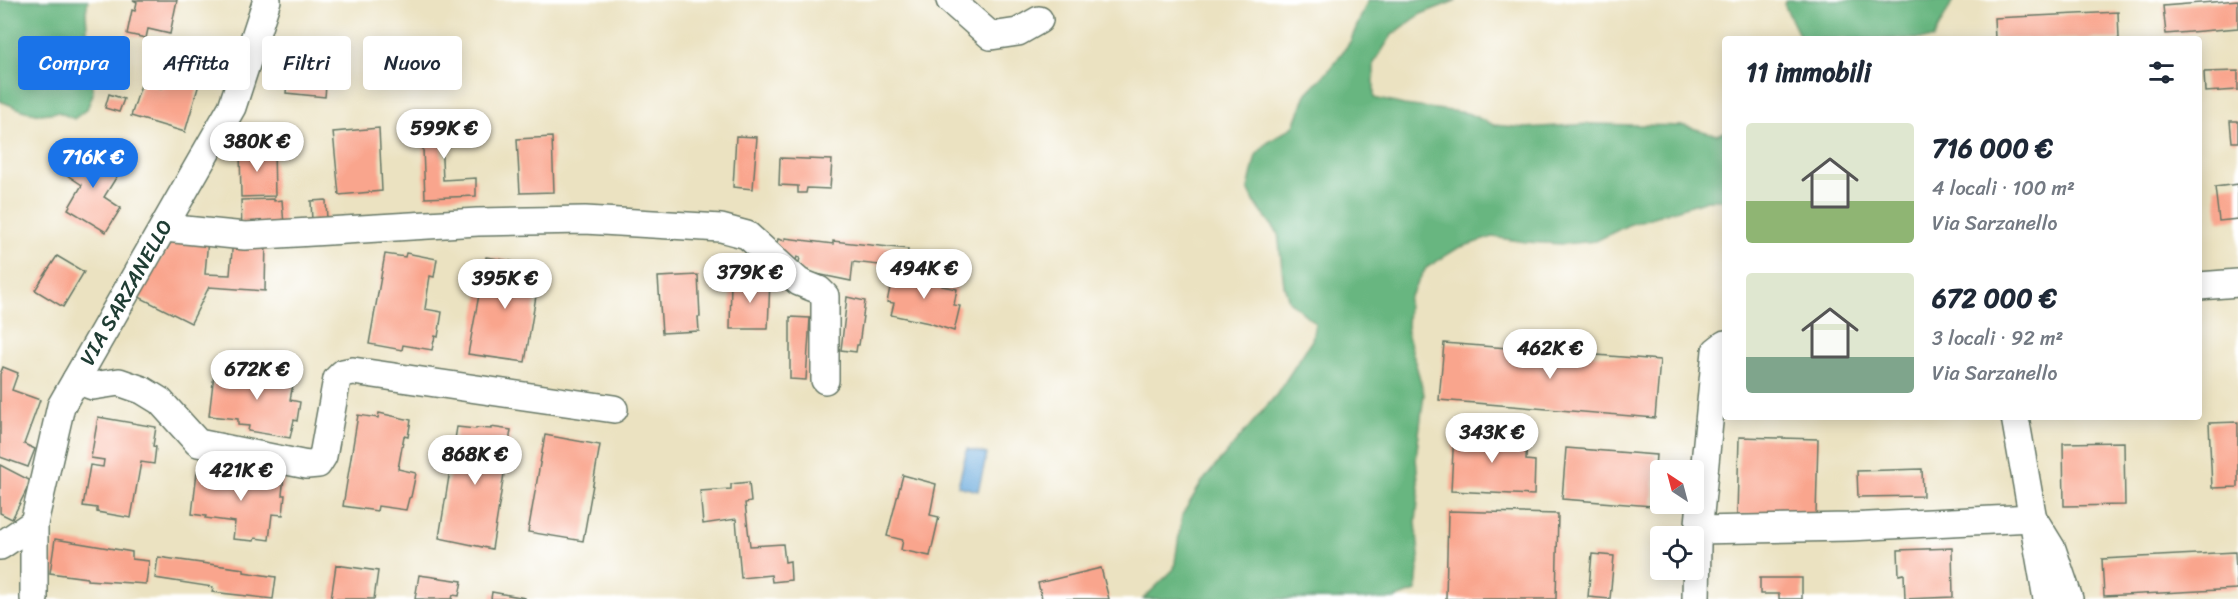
<!DOCTYPE html>
<html lang="it">
<meta charset="utf-8">
<style>
:root{--surface:#fff;--page:#f6f6f7;--text:#1f2937;--muted:#747a83;--accent:#1a73e8}
body{margin:0;font-family:Sriracha,sans-serif;background:var(--page);color:var(--text);height:100vh;display:flex;flex-direction:column;font-size:22px;white-space:nowrap}
*{box-sizing:border-box;margin:0}
p{font-size:20px;color:var(--muted)}
.icon{flex:none;width:33px;height:33px;fill:none;stroke:currentColor;stroke-width:2;stroke-linecap:round;stroke-linejoin:round}
.map{position:relative;flex:1;overflow:hidden}
.sheet{position:absolute;left:1722px;top:36px;width:480px;height:384px;display:flex;flex-direction:column;background:var(--surface);border-radius:6px;box-shadow:0 3px 15px #0003}
.sheet>*{flex:none}
.banner{position:absolute;left:18px;top:36px;width:570px;height:54px;display:flex;gap:12px}
.needle{width:39px;rotate:324deg}
.controls{position:absolute;left:1650px;top:460px;display:grid;gap:12px}
.controls a{display:grid;place-items:center;width:54px;height:54px;border-radius:6px;background:var(--surface);box-shadow:0 3px 15px #0003;font-size:30px}
.price{position:absolute;translate:-50% -51px;padding:0 14px;border-radius:21px;background:#fff;color:#222;font-size:20px;line-height:39px;filter:drop-shadow(0 2px 3px #0008)}
.price::after{content:'';position:absolute;left:50%;top:36px;width:18px;height:14px;margin-left:-9px;background:inherit;clip-path:polygon(0 0,100% 0,50% 100%)}
.price.active{background:var(--accent);color:#fff}
ul{padding:0;list-style:none}
li{display:flex;align-items:center;gap:18px;height:150px;padding:0 24px}
li span{display:grid;place-items:center;flex:none;width:168px;height:120px;border-radius:6px;color:#555}
li>.icon{margin-inline-start:auto}
span .icon{width:72px;height:72px;fill:#fffc;stroke-width:1}
li b{font-size:26px}
h2{display:flex;justify-content:space-between;align-items:center;height:72px;padding:0 24px;font-size:26px}
.chip{padding:0 21px;border-radius:6px;background:var(--surface);box-shadow:0 3px 15px #0003;font-size:21px;line-height:54px}
.chip.active{background:var(--accent);color:#fff}
.map>svg:first-child{display:block}
</style>
<div class="map">
<svg width="2238" height="599" viewBox="0 0 2238 599">
<rect width="100%" height="100%" fill="#fff"/>
<filter id="ink" filterUnits="userSpaceOnUse"><feTurbulence type="fractalNoise" baseFrequency=".0167" numOctaves="2"/><feDisplacementMap in="SourceGraphic" scale="12" xChannelSelector="R" yChannelSelector="G"/><feConvolveMatrix kernelMatrix="1 2 1 2 8 2 1 2 1" color-interpolation-filters="sRGB"/></filter>
<filter id="wash" filterUnits="userSpaceOnUse"><feTurbulence type="fractalNoise" baseFrequency=".008" numOctaves="4" result="noise"/><feDisplacementMap in="SourceGraphic" scale="24" xChannelSelector="R" yChannelSelector="G"/><feGaussianBlur stdDeviation="1.35" result="paint"/><feColorMatrix in="noise" values="0 0 0 0 0 0 0 0 0 0 0 0 0 0 0 0 0 1.4 0 .05"/><feComposite in="paint" operator="in"/></filter>
<g filter="url(#wash)">
<rect width="100%" height="100%" fill="#ebe2c1"/>
<g fill="#68b680" stroke="#447a5a" stroke-width="1.5">
<polygon points="0,0 88,0 86,12 88,44 84,59 91,76 93,94 87,109 74,119 58,112 41,114 25,111 0,101"/>
<polygon points="1368,0 1457,0 1421,14 1392,35 1374,63 1374,98 1404,105 1467,113 1494,125 1525,128 1590,124 1685,126 1717,135 1725,131 1725,200 1707,200 1628,225 1596,241 1563,244 1525,242 1493,237 1458,248 1426,268 1408,299 1407,332 1424,394 1416,458 1419,491 1416,522 1419,556 1416,591 1394,599 1143,599 1174,569 1182,515 1202,482 1277,394 1312,340 1315,323 1289,301 1284,285 1278,233 1256,205 1248,189 1256,155 1267,143 1294,126 1306,94 1330,69 1350,42"/>
<polygon points="1786,0 1953,0 1933,39 1801,39 1784,4"/>
</g>
<polygon fill="#67a9db" stroke="#437388" stroke-width="1.5" points="967,449 987,454 978,491 958,486"/>
<g id="blocks">
<g fill="#f9a58d">
<polygon points="133,0 177,0 170,34 148,29 146,38 127,34 132,10 135,11 137,2"/>
<polygon points="2238,0 2238,28 2166,34 2163,6"/>
<polygon points="2118,12 2119,39 1995,39 1994,18"/>
<polygon points="290,50 329,52 325,97 286,93"/>
<polygon points="170,57 204,67 185,132 131,116 142,82 161,88"/>
<polygon points="2238,71 2238,90 2205,92 2204,72"/>
<polygon points="109,94 124,99 119,112 105,108"/>
<polygon points="474,121 475,137 441,139 443,180 476,178 476,196 425,198 422,124"/>
<polygon points="2230,121 2238,121 2238,142 2232,142"/>
<polygon points="379,128 382,191 339,195 333,132"/>
<polygon points="736,136 757,137 753,189 733,187"/>
<polygon points="552,137 554,192 520,193 517,139"/>
<polygon points="84,144 101,155 98,160 119,173 104,197 121,208 106,232 68,209 82,185 67,175"/>
<polygon points="240,150 274,150 275,196 241,197"/>
<polygon points="780,158 832,160 830,189 807,188 806,193 798,193 798,186 779,185"/>
<polygon points="2238,184 2238,219 2219,221 2215,187"/>
<polygon points="274,199 274,201 282,200 284,225 242,232 241,200"/>
<polygon points="326,200 327,220 312,221 311,201"/>
<polygon points="175,236 208,239 205,274 230,275 233,238 266,239 265,291 209,287 191,323 137,296"/>
<polygon points="785,238 833,244 833,241 908,249 906,268 853,262 851,281 797,270 800,258 797,257 796,260 782,257 775,251 778,239 785,241"/>
<polygon points="406,253 437,259 434,277 430,276 425,309 442,312 438,337 435,336 432,350 403,345 402,350 369,344 385,254 405,257"/>
<polygon points="57,256 84,272 63,307 35,290"/>
<polygon points="486,257 541,266 525,362 468,354"/>
<polygon points="925,271 945,275 942,286 957,289 954,305 960,306 954,331 929,323 891,315 894,303 887,302 893,273 923,278"/>
<polygon points="698,275 700,317 698,317 699,331 662,333 658,277"/>
<polygon points="731,279 770,280 768,329 730,329"/>
<polygon points="847,297 865,301 859,345 857,345 856,352 841,350"/>
<polygon points="790,317 810,318 806,380 790,379"/>
<polygon points="1444,343 1660,360 1655,418 1439,400"/>
<polygon points="261,365 281,368 281,371 295,374 290,400 300,402 297,421 294,420 290,438 248,431 249,426 238,425 238,419 209,416 214,374 230,377 230,374 259,379"/>
<polygon points="3,367 18,373 12,390 40,400 24,444 35,449 28,467 0,457 0,374"/>
<polygon points="379,413 411,420 408,437 404,436 398,469 416,473 411,497 409,498 406,510 378,506 377,511 343,506 358,415 378,418"/>
<polygon points="98,417 156,427 153,446 156,447 154,464 141,462 131,518 97,512 97,508 83,506 90,465 103,467 104,460 91,458"/>
<polygon points="2238,422 2238,487 2212,488 2209,423"/>
<polygon points="457,427 476,429 477,428 491,429 491,427 511,430 492,549 439,538"/>
<polygon points="1454,431 1527,434 1526,460 1535,461 1534,495 1451,491"/>
<polygon points="545,435 600,445 583,541 528,532"/>
<polygon points="1739,437 1818,439 1816,516 1737,515"/>
<polygon points="2124,442 2125,505 2064,506 2063,443"/>
<polygon points="1566,448 1656,455 1652,506 1562,499"/>
<polygon points="0,465 31,481 12,519 0,513"/>
<polygon points="1922,469 1923,496 1858,497 1857,471"/>
<polygon points="197,472 228,476 228,473 267,477 267,473 284,476 282,495 285,495 283,515 272,514 269,540 255,538 254,541 233,539 235,522 205,518 206,516 192,514"/>
<polygon points="903,475 936,484 930,515 939,517 930,556 901,550 903,540 887,536"/>
<polygon points="749,482 751,502 745,503 750,546 783,544 785,562 790,561 791,580 772,582 771,575 741,578 736,519 703,524 700,491 731,489 731,484"/>
<polygon points="1448,511 1558,514 1556,599 1446,599"/>
<polygon points="55,539 132,552 132,559 149,561 146,584 87,580 87,578 50,573"/>
<polygon points="1952,548 1953,597 1905,599 1904,574 1899,575 1898,550"/>
<polygon points="2235,552 2237,589 2104,596 2102,559"/>
<polygon points="1592,554 1614,556 1610,599 1588,597"/>
<polygon points="158,557 244,569 244,572 276,577 273,599 212,592 213,587 155,578"/>
<polygon points="336,565 378,571 374,599 331,599"/>
<polygon points="1101,568 1109,599 1042,599 1038,583"/>
<polygon points="419,575 462,581 459,596 453,595 452,599 415,599"/>
<polygon points="1760,578 1802,578 1802,599 1779,599 1779,594 1760,594"/>
<polygon points="492,592 525,598 525,599 491,599"/>
</g>
</g>
</g>
<g filter="url(#ink)">
<use href="#blocks" fill-opacity="0" stroke="#667765" stroke-width="1.5"/>
<g fill="none" stroke-linecap="round" stroke-linejoin="round">
<defs>
<g id="minor">
<polyline points="950,0 991,36 1018,32 1039,20"/>
<polyline points="165,228 245,236 478,222 585,220 721,228 747,235 799,282 819,290 825,296 825,380"/>
<polyline points="2199,286 2238,283"/>
<polyline points="76,380 93,386 119,382 142,390 160,401 198,443 307,465 318,464 323,456 337,379 343,373 353,371 614,409"/>
<polyline points="2015,417 2047,599"/>
<polyline points="1698,530 1849,527 2033,518 2052,549 2069,599"/>
<polyline points="0,546 34,523"/>
<path id="s1" d="M34,599V523L61,406L232,107L267,0"/>
<polyline points="1696,599 1697,544 1716,351 1725,344"/>
</g>
</defs>
<use href="#minor" stroke="#667765" stroke-width="30"/>
<use href="#minor" stroke="#fff" stroke-width="27"/>
</g>
</g>
<g text-anchor="middle" dominant-baseline="central" stroke-width="6" stroke-linejoin="round" paint-order="stroke">
<g font-size="21" fill="#1f3d34" stroke="#fff">
<text stroke="none"><textPath href="#s1" startOffset="327">VIA SARZANELLO</textPath></text>
</g>
</g>
</svg>
<div class="controls">
<a><svg class="needle" viewBox="-14 -14 28 28"><path d="M0-13l5 13h-10z" fill="#e53935"/><path d="M0 13l5-13h-10z" fill="#747a83"/></svg></a>
<a><svg class="icon" aria-label="locate" viewBox="0 0 24 24"><circle cx="12" cy="12" r="6"/><path d="M12 2v4M12 18v4M2 12h4M18 12h4"/></svg></a>
</div>
<b class="price" style="left:444px;top:160px">599K €</b>
<b class="price" style="left:257px;top:173px">380K €</b>
<b class="price active" style="left:93px;top:189px">716K €</b>
<b class="price" style="left:924px;top:300px">494K €</b>
<b class="price" style="left:750px;top:304px">379K €</b>
<b class="price" style="left:505px;top:310px">395K €</b>
<b class="price" style="left:1550px;top:380px">462K €</b>
<b class="price" style="left:257px;top:401px">672K €</b>
<b class="price" style="left:1492px;top:464px">343K €</b>
<b class="price" style="left:475px;top:486px">868K €</b>
<b class="price" style="left:241px;top:502px">421K €</b>
<div class="banner">
<a class="chip active">Compra</a>
<a class="chip">Affitta</a>
<a class="chip">Filtri</a>
<a class="chip">Nuovo</a>
</div>
<section class="sheet">
<h2>11 immobili<svg class="icon" aria-label="filters" viewBox="0 0 24 24"><path d="M4 7h16M4 17h16"/><circle cx="9" cy="7" r="2"/><circle cx="15" cy="17" r="2"/></svg></h2>
<ul>
<li><span style="background:linear-gradient(#dfe7d0 65%,#8fb573 0)"><svg class="icon" aria-label="home" viewBox="0 0 24 24"><path d="M3 11l9-7 9 7M6 9v11h12V9"/></svg></span><div><b>716 000 €</b><p>4 locali · 100 m²</p><p>Via Sarzanello</p></div></li>
<li><span style="background:linear-gradient(#dfe7d0 70%,#7fa58c 0)"><svg class="icon" aria-label="home" viewBox="0 0 24 24"><path d="M3 11l9-7 9 7M6 9v11h12V9"/></svg></span><div><b>672 000 €</b><p>3 locali · 92 m²</p><p>Via Sarzanello</p></div></li>
</ul>
</section>
</div>
